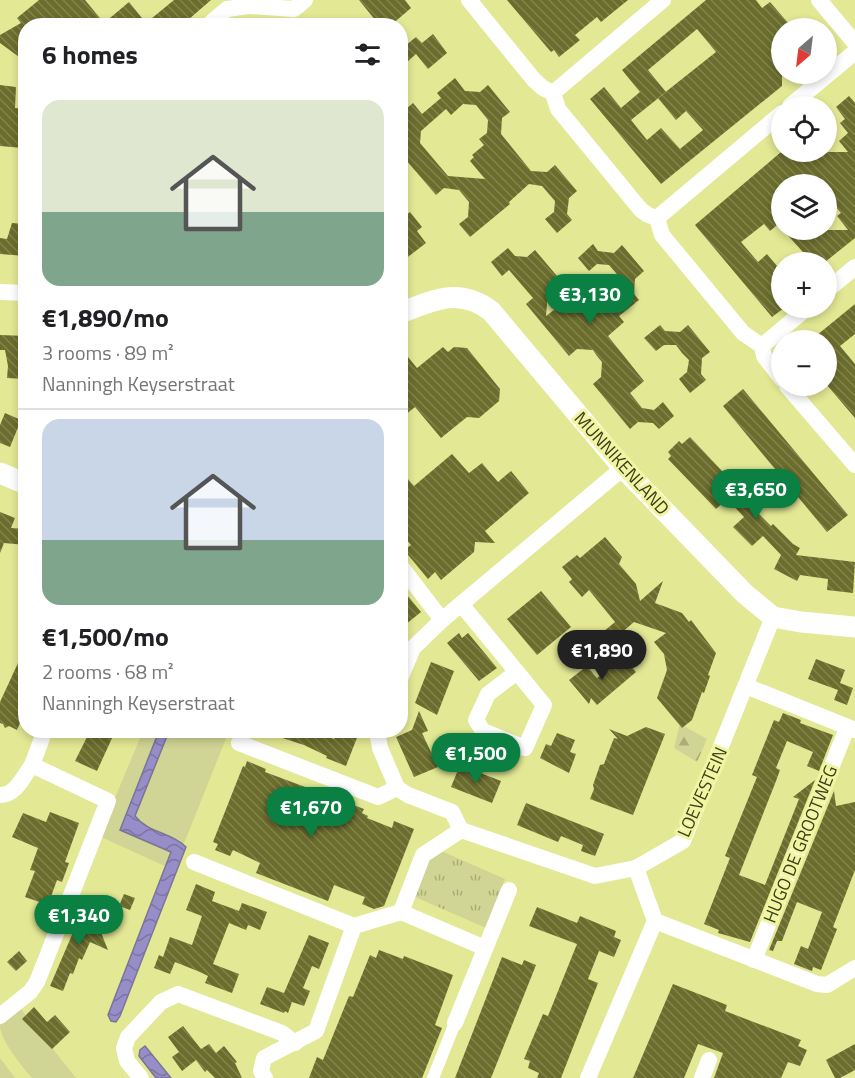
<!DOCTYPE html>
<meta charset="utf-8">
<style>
:root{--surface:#fff;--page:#f2f2f2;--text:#202124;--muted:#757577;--line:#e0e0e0;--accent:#0b8043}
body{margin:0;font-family:"Titillium Web",sans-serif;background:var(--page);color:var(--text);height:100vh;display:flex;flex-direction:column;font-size:22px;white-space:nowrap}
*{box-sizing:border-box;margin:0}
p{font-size:20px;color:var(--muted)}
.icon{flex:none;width:33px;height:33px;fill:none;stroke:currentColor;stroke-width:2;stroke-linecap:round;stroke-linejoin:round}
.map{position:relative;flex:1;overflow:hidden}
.drawer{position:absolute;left:18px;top:18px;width:390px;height:720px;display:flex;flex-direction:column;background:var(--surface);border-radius:24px;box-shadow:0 3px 9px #0003}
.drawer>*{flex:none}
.needle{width:39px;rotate:208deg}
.buttons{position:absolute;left:771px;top:18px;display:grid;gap:12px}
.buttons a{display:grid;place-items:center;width:66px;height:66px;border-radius:50%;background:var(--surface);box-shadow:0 3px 9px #0003;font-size:30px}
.price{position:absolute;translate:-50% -51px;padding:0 14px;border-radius:21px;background:var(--accent);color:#fff;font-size:20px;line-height:39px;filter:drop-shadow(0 2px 3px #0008)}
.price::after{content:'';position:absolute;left:50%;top:36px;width:18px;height:14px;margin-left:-9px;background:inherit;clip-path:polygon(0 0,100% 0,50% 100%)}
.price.selected{background:#222;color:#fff}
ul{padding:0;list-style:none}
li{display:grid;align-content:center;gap:12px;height:318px;padding:0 24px}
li+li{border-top:2px solid var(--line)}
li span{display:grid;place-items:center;height:186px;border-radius:18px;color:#555}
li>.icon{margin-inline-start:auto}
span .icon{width:108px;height:108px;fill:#fffc;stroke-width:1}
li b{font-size:26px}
h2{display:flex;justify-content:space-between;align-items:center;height:72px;padding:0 24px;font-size:26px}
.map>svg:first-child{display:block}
</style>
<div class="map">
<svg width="855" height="1078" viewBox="0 0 855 1078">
<defs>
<pattern id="forest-firs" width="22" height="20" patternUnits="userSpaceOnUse" patternTransform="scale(1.5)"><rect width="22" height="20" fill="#d0d494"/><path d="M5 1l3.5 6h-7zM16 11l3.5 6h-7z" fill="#aaad78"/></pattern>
<pattern id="park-tufts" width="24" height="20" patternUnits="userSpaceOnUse" patternTransform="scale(1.5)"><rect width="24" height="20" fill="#d0d494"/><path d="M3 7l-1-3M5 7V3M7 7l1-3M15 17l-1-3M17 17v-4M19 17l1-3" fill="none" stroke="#aaad78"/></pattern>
<pattern id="water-waves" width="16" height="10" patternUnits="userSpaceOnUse" patternTransform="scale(1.5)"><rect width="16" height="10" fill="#978dc9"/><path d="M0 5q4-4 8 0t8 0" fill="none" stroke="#7c74a2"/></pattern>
<pattern id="building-back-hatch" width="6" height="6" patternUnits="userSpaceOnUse" patternTransform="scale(1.5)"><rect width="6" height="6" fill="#6b6d2c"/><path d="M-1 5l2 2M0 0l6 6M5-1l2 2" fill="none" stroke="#818350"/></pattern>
</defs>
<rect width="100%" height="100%" fill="#e3e894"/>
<g fill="#d0d494">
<polygon points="143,731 229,731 185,841 174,856 169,868 99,836"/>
<path d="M20,1008L76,1078H32C22,1066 0,1040 0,1025Z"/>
<polygon points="0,1058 15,1078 0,1078"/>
</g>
<polygon fill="url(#forest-firs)" points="680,724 707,739 697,762 674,748"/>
<polygon fill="url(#park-tufts)" points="439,850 505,879 486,928 413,896 429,857"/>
<g fill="url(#water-waves)" stroke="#7b7594" stroke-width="1.5">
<path d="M159,731H169L135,816C148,833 171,832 186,847L120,1016L116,1022L111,1021L108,1015L171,852L120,830Z"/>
<polygon points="145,1046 171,1078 156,1078 139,1056 140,1050"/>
</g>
<g fill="url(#building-back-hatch)" fill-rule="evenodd">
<polygon points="39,0 85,0 104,23 129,2 146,23 174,0 211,0 181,26 26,26 26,62 0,43 0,35 21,23 17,18"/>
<polygon points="359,0 405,0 411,8 390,26 380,26"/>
<polygon points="507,0 628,0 601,22 597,17 575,35 580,40 559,57 554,50 551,52"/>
<path d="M706,0H756L762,8L770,2L789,24L782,28V86L661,184L590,99L604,87L621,108L640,92L622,70ZM697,29L716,52L658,98L676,120L686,111L703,130L680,149L661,128L647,140L631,120L666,92L648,70Z"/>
<polygon points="433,34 447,53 428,69 416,54 407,62 400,54 400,50 416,37 422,43"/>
<path d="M455,78L465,91L480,92L488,85L510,112L502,118L501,134L514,150L531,171L547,172L555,165L577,191L569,198L567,214L572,220L557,233L545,219L554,212L555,201L542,186L529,184L509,202L510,204L470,237L459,224L468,217L469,202L459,190L444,188L436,195L400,153V149L407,144L408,129L400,120V114L413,103L422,114L441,98L437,93ZM463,104L476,105L488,120L487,133L479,139L484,145L472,155L474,157L470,161L485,179L448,176L420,143L421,131L446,109L451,115Z"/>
<polygon points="0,85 16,87 15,108 26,109 23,148 0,146"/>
<polygon points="849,96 855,103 855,238 825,262 812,262 783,230 848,230 837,216 841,213 826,195 826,184 782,184 782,193 775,199 782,206 782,221 770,231 764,224 741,242 758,262 767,254 777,266 773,273 777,283 771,288 782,301 782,308 784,308 772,317 695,225 781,152 848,152 839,141 848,133 840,123 845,119 836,107"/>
<polygon points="410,212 422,227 417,231 426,243 400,263 400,220"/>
<polygon points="12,223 26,224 26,256 0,254 0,238 7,239"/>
<polygon points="593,244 598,251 614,253 622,245 644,271 635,279 634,294 639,300 619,316 624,322 608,336 644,381 630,393 642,408 654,410 663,402 674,416 659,429 653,423 638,422 630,429 593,384 601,377 602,362 597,356 593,350 577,349 569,356 526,304 533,298 509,270 502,276 491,262 508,248 515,256 527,257 535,250 557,276 549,282 546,316 582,289 599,310 620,293 622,280 609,265 597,264 589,271 578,258"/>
<polygon points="855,304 855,334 840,346 855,364 855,418 826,384 826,340 811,340"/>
<polygon points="660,325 665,331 680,332 688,325 710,352 702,358 701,374 706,380 690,393 679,379 687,372 689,360 682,353 676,345 664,345 656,351 644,338"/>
<polygon points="0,335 26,336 26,379 7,378 8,366 5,350 0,350"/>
<polygon points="443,347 448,352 454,347 467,348 500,389 499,401 479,418 467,417 441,438 415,407 400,419 400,364 408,357 417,368"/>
<polygon points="743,389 848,515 827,532 723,406"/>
<polygon points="5,413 21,420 10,447 0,443 0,425"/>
<polygon points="690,437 756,507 754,509 771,526 773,524 793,544 800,548 796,555 855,562 853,593 827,590 828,579 800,575 797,581 774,569 781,555 763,536 752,546 733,527 744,517 727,499 716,509 668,459 671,456 668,452 679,441 682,444"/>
<polygon points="452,454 469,473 482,463 498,482 511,471 529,493 485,531 495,543 475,542 474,552 441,580 435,572 428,579 404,550 411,545 400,532 400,470 414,486"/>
<polygon points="0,512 15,518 11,528 26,529 26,545 4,543 0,553"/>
<polygon points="605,537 622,557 619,564 636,584 640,601 663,581 655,603 682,613 689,622 691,620 716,653 708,675 710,676 704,693 702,692 692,720 682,728 657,698 667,670 664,654 654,642 666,633 634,622 605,647 597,637 615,622 589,590 582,597 569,582 572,579 562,567 577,555 580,558"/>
<polygon points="541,591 571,627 537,655 507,619"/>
<polygon points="407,595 421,612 400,629 400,601"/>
<polygon points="459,633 462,638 468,633 497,668 479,681 447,643"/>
<polygon points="25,648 26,702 21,715 23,716 17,730 9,726 5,728 3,724 0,723 0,702"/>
<polygon points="624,657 636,672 597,705 591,698 589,704 569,680 587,666 597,678"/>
<polygon points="816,659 845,670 840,683 853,688 847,705 834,700 838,690 808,679"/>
<polygon points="431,662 454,671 437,715 415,703"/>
<polygon points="419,711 428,731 422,733 438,767 414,777 396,737 412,730"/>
<polygon points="783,713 801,720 800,723 833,735 819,771 807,766 813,752 787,741 776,768 780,770 776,781 739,875 765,885 799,799 793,797 815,780 750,942 718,933 719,930 704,924 730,858 725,856 757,777 752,775 774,720 779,722"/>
<polygon points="646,727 665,734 633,815 590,799 594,789 593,785 600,765 604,764 614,738 618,739 609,729 627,736"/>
<polygon points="93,730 101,730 113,736 97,771 75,761 87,737 90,738"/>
<polygon points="268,730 310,730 334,739 337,730 360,730 346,766 326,758 327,756 304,745 267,733"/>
<polygon points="557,733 575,740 570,752 576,754 569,773 540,758 546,744 551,746"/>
<polygon points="247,761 266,769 265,772 364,809 362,813 368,816 367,818 392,828 394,821 414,829 384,906 374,909 362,904 365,897 334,885 328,901 256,873 260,863 233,850 230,856 215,850 218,844 213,842 243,766 245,767"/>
<polygon points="460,765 501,781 492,803 451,787"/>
<polygon points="834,791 836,806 855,802 855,870 833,927 837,929 821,970 813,967 812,971 794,964 801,946 808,949 822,912 797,902 782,941 777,941 773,951 769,950"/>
<polygon points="526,803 604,834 595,856 581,851 583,845 561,836 558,842 517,825"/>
<polygon points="50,812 79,823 65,862 69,863 62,882 57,880 48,905 25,897 35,871 30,870 38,848 12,837 23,813 46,822"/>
<polygon points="196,884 215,892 212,901 239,911 242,903 267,912 260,930 248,925 246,930 229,923 213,964 239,974 232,993 205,983 208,976 200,972 175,962 170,974 154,968 159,955 163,957 170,937 192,945 202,916 186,910"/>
<polygon points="124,894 135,898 130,910 119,906"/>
<polygon points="84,907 102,914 98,925 108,950 90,942 82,960 79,958 73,974 70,973 63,991 50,986"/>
<polygon points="537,907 577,923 580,916 616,931 614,937 621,940 614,957 599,951 588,979 598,983 561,1078 537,1078 539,1073 528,1068 530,1061 524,1059 543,1014 548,1016 577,944 529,926"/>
<polygon points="309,935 329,943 319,969 312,966 303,988 310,991 304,1006 292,1002 288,1013 285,1011 284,1013 260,1004 267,987 284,993"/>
<polygon points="379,950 403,959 404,956 453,975 435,1025 442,1028 422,1078 309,1078 317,1057 323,1060 349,996 353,997 370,955 376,958"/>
<polygon points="19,951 27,961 16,971 7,962"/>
<polygon points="502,957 522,965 524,960 536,965 491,1078 455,1078"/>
<polygon points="673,984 727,1005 725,1011 801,1040 798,1046 807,1050 800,1066 788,1062 781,1078 714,1078 723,1053 698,1044 684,1078 633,1078"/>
<polygon points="34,1007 47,1022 55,1015 70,1032 52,1049 22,1019"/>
<polygon points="183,1026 201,1049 209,1044 216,1053 224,1046 237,1062 235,1063 242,1078 215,1078 207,1070 205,1072 196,1060 182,1071 172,1057 179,1052 168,1037"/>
<polygon points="855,1044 855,1070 840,1078 835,1078 826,1060"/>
</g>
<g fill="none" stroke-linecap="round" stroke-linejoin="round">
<polyline stroke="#fff" stroke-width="12" points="433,1078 455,1023"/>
<g stroke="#fff" stroke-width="16">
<polyline points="469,0 534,80 543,88 553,93 558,109 641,210 648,215 657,218 662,235 743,333 762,346 764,356 782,379"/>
<polyline points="819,0 855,43"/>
<polyline points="249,6 294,9 305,0"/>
<polyline points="207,26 227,9 249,6 248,0"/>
<polyline points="553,93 663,0"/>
<polyline points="790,106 855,52"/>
<polyline points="657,218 782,113"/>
<polyline points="826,291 855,267"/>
<polyline points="0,292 26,293"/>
<polyline points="762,346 807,308"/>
<polyline points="787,386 855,465"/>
<polyline points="400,565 442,620"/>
<polyline points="461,604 544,705 525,748 483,731 476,720 488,694 517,672"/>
<polyline points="400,679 413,648 442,620 623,468"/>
<polyline points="746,686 855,730"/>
<polyline points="381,730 378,737 380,748 397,788 408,795 452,812 461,830"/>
<polyline points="239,743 378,797 397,788"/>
<path d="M0,795C16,795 23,777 32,765"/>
<polyline points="194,862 354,926"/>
<polyline points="401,912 485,948"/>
<polyline points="655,921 817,984 827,985 855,968"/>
<polyline points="754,960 847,728"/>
<polyline points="0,1016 30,992 37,982 108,801 32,765 45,730"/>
<polyline points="455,1023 509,890"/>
<polyline points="141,1078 127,1061 124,1048 128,1037 161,1002 178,994 282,1033 295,1043"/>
<polyline points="265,1078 261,1071 264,1058 316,1031 354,926 401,912 423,855 461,830 595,876 636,868"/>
<polyline points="588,1078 655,921 636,868 683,841 773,617"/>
<polyline points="702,1078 709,1060"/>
</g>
<g stroke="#fff" stroke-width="21">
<path d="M400,313C434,300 459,287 491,311L623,468L745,594L773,617L801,622L855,627"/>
<polyline points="0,473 26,484"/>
</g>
</g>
<g text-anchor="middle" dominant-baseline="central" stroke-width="6" stroke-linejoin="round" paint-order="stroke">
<g font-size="18" fill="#3b3c1a" stroke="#f0f5a1">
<text transform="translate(622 463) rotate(48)">MUNNIKENLAND</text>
<text transform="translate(702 792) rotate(-66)">LOEVESTEIN</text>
<text transform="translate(800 844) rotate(-68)">HUGO DE GROOTWEG</text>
</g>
</g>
</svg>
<div class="buttons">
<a><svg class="needle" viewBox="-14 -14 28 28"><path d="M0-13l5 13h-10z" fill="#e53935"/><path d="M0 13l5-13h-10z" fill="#757577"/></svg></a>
<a><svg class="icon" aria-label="locate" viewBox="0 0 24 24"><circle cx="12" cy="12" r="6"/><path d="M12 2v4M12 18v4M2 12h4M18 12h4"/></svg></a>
<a><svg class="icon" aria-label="layers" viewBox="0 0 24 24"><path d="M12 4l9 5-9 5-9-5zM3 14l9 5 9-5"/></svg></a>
<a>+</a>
<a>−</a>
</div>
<b class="price" style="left:590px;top:325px">€3,130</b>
<b class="price" style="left:756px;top:520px">€3,650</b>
<b class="price selected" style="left:602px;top:681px">€1,890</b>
<b class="price" style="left:476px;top:784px">€1,500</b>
<b class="price" style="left:311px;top:838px">€1,670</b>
<b class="price" style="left:79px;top:946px">€1,340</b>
<section class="drawer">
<h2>6 homes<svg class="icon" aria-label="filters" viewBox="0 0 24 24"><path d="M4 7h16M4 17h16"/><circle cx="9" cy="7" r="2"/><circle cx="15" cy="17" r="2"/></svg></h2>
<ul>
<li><span style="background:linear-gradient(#dfe7d0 60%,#7fa58c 0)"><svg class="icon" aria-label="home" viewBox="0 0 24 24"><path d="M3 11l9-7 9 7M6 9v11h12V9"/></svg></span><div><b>€1,890/mo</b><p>3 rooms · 89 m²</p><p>Nanningh Keyserstraat</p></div></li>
<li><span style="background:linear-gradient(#c9d6e8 65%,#7fa58c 0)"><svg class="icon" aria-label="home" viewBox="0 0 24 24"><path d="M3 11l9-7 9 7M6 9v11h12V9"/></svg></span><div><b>€1,500/mo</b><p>2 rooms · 68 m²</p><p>Nanningh Keyserstraat</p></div></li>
</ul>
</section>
</div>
